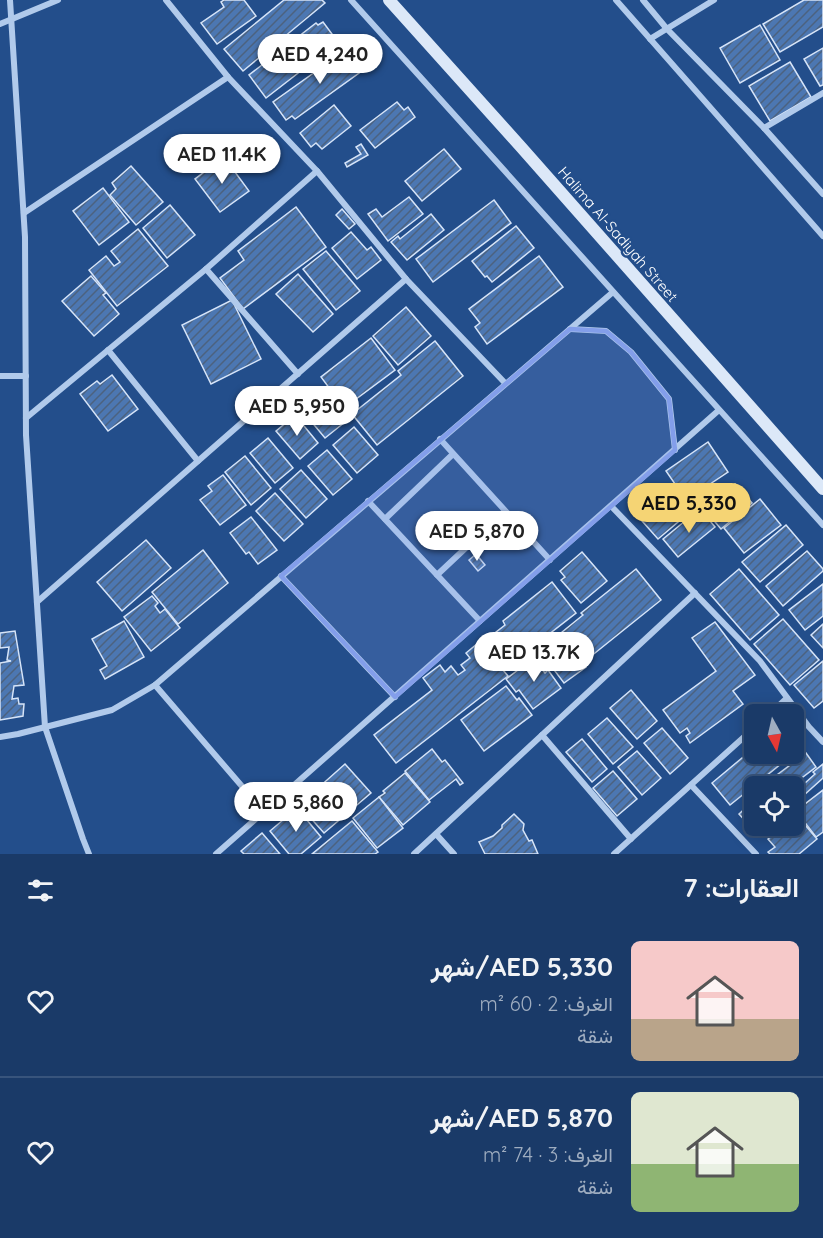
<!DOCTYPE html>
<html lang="ar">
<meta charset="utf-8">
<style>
:root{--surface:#1a3a68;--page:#23416e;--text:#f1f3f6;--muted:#9fadc0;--line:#38547c;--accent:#f5d474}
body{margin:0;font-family:Quicksand,Vazirmatn,sans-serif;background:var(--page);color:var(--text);direction:rtl;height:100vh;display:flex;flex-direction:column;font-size:22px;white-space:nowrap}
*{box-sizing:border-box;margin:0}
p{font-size:20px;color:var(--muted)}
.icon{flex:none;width:33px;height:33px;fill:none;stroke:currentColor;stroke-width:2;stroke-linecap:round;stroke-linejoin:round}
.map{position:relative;height:854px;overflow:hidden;direction:ltr}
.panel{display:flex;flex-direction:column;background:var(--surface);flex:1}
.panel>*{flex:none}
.needle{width:39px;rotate:172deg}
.tools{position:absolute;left:744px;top:704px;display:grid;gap:12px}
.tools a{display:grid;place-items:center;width:60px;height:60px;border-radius:9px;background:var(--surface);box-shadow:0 3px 15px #0003,0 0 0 2px var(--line);font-size:30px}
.price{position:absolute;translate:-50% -51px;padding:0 14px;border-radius:21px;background:#fff;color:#222;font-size:20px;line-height:39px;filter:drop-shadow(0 2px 3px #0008)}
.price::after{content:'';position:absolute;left:50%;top:36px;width:18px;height:14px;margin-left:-9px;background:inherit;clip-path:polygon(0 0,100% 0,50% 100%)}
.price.selected{background:var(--accent);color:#111}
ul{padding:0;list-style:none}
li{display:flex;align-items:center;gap:18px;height:150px;padding:0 24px}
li+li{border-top:2px solid var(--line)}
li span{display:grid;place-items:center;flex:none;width:168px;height:120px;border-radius:9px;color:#555}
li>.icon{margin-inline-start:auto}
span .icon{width:72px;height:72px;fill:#fffc;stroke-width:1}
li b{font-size:26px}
h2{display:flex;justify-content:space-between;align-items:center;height:72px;padding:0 24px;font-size:26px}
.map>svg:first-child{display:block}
</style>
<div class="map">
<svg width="823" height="854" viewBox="0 0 823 854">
<defs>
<pattern id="building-hatch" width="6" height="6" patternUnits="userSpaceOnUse" patternTransform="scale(1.5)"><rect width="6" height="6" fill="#4c77b2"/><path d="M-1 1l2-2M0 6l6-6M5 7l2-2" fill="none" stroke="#4c627f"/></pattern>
</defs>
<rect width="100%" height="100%" fill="#234e8b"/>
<g fill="url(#building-hatch)" stroke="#d6e4f8" stroke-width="1.5">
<polygon points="224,0 244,0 256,16 217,44 201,23 224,7 221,2"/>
<polygon points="284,0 322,0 325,3 243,71 224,49"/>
<polygon points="804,0 823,0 823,27 780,52 763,24"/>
<polygon points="323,22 338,42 266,98 249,75 316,23 318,25"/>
<polygon points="760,25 780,60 740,83 720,48"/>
<polygon points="350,47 366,68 295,119 292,116 286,120 273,102"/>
<polygon points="823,48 823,85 820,86 804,59"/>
<polygon points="790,62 811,97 770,121 749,86"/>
<polygon points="397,102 404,110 408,107 415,117 375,148 360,130"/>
<polygon points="334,105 351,126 322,149 316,143 311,147 300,133"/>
<polygon points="361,144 368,155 347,167 345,163 361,154 356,147"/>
<polygon points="444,149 461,169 422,201 405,181"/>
<polygon points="224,157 249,191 220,212 195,179"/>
<polygon points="131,166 163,202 136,225 110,195 116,189 112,183"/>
<polygon points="103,188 129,222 99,245 73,211"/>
<polygon points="409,197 423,214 388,241 368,214 376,209 382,217"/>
<polygon points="494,200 511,223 433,282 416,259"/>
<polygon points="170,205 195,235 167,258 143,228"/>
<polygon points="296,207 326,247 243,309 220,278 244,260 238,251"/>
<polygon points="342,209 355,224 349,229 336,215"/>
<polygon points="431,214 444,230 407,260 391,242 398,236 400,239"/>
<polygon points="516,226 534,248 492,282 487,276 485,277 472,261"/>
<polygon points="138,229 168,266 117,306 89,270 106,256 114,266 120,262 111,251"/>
<polygon points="351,232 367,250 371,247 381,260 357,279 332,248"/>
<polygon points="326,251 360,291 336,310 303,269"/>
<polygon points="539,256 563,287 487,344 475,327 480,323 469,309"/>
<polygon points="298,274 333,314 313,332 276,294"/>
<polygon points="91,276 106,293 103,295 119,314 94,336 62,301"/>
<polygon points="232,300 261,359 211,384 182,325"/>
<polygon points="406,307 431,336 398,365 373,336"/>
<polygon points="371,338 395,370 344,408 321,377"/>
<polygon points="435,341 463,376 377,445 352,414 401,375 398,371"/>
<polygon points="112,375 138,409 108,431 80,394 97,381 100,384"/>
<polygon points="320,392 345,422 325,438 300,408"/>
<polygon points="295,415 318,443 300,459 276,431"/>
<polygon points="354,427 378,455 357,473 333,445"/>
<polygon points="268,438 293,468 275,483 250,453"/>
<polygon points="708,442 728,472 686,500 666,471"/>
<polygon points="327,450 352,479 333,495 308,466"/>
<polygon points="245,456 271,488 251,505 225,472"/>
<polygon points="301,470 327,499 306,518 280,489"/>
<polygon points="223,475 246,505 220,525 200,500 212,491 208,486"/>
<polygon points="735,484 752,503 721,529 705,510"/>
<polygon points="667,485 690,512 658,539 635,513"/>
<polygon points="275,493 303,524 284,541 256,511"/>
<polygon points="760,499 781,525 744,553 724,528"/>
<polygon points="696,512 703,519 706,516 715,527 678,557 663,539"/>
<polygon points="251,517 277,550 258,564 249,552 246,554 230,533"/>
<polygon points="786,525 803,545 760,582 742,562"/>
<polygon points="146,540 171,568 122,611 97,582"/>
<polygon points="203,550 228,583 178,624 152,592"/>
<polygon points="807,551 823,569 823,571 783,606 766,586"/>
<polygon points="582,552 607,581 581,603 561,580 565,577 560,571"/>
<polygon points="476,554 485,565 478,571 469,560"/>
<polygon points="636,569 661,600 585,661 562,632 583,615 581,613"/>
<polygon points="739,569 779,615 750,640 710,594"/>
<polygon points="552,582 576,613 503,670 508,676 396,763 374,735 432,690 423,678 440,665 445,672 451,666 458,675 465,670 461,665 470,658 466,653 477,644 478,646 505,625 503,621"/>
<polygon points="823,584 823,616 805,630 789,610"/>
<polygon points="152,596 158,603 155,606 160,613 165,609 180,628 151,651 124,617"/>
<polygon points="783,619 819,660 790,685 754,644"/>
<polygon points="124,621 144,657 105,679 100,670 107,666 92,639"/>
<polygon points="715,622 755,675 733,691 743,704 690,743 686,736 690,733 687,728 680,733 663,710 716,671 692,638"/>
<polygon points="823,624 823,648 811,635"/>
<polygon points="15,631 24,685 14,686 12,699 18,698 19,704 24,704 23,716 0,720 0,663 11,661 7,660 9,647 0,648 0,633"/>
<polygon points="567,641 586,667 564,683 545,658"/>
<polygon points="534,658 545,673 548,670 561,688 533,709 519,690 516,692 506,679"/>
<polygon points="823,661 823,701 814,708 794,685"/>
<polygon points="506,686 517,700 519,698 532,715 484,751 461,720"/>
<polygon points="631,690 657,721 637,739 610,708"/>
<polygon points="607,718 633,747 613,764 588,734"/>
<polygon points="662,728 688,758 670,774 644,743"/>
<polygon points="582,739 607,769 592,782 566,752"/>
<polygon points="794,746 797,751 730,805 712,783 754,748 754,753 794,753"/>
<polygon points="432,749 442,762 445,760 463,783 460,785 456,779 429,800 405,771"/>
<polygon points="637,751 661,778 642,795 618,767"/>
<polygon points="806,753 816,767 791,786 773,786 769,781"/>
<polygon points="345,764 371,793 324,833 299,805"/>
<polygon points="823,764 823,778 794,804 794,793 815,774 813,772"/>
<polygon points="613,771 637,799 617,816 593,788"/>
<polygon points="405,773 430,802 403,825 379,797 385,793 383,791"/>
<polygon points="823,790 823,832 816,837 796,811"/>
<polygon points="379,797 403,828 377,848 353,818"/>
<polygon points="754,800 754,825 771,825 759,836 739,814"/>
<polygon points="297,808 321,837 301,854 289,854 270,831"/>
<polygon points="514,814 524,824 523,830 529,841 532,840 538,854 485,854 479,842 493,836 502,828 502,825"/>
<polygon points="352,821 378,852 375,854 312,854"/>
<polygon points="794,822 801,830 806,826 817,839 799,854 770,854 768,852 775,847 768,839 786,825 794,825"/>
<polygon points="262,833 280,854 244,854 241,851"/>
</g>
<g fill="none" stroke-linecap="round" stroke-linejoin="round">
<g stroke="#b1caeb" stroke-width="6">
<polyline points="10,0 25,237 26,435 45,727 83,839 89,854"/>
<polyline points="166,0 228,77 317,171 406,279 505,383"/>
<polyline points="351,0 823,525"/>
<polyline points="616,0 823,236"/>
<polyline points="643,0 667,29 764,128 823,194"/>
<polyline points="0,24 58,0"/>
<polyline points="650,39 714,0"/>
<polyline points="764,128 823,93"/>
<polyline points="24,213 228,77"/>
<polyline points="206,269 298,374"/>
<polyline points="570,329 606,331 631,352 669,399 675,450"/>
<polyline points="108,350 198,461"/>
<polyline points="0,376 26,376"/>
<polyline points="26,418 206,269 317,171"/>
<polyline points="440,439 550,560"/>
<polyline points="368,501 480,621"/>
<polyline points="611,506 760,661 809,727 823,742"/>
<polyline points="385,519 453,454"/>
<polyline points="437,575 505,511"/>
<polyline points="281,576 395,697"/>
<polyline points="37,602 406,279"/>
<polyline points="155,685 264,812"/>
<polyline points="770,714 787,698"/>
<polyline points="542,735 631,839"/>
<polyline points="0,737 18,734 112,710 155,685 613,292"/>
<polyline points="691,785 756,854"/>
<polyline points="436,834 454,854"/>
<polyline points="216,854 719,410"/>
<polyline points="414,854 695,593"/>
<polyline points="614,854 754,728"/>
</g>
<polyline stroke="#dce8f8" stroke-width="12" points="389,0 521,147 823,489"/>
</g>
<path fill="#839eea" fill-opacity="0.2" stroke="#839eea" stroke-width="4.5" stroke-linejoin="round" d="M570,329L606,331L631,352L669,399L675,450L395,697L281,576Z"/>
<g text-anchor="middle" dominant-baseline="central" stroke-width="5" stroke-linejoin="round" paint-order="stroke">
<g font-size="15" fill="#fff" stroke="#234e8b">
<text transform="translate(618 234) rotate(49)">Halima Al-Sadiyah Street</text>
</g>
</g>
</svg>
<div class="tools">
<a><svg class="needle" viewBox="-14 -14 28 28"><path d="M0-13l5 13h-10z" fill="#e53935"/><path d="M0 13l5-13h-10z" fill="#9fadc0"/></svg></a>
<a><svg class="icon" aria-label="locate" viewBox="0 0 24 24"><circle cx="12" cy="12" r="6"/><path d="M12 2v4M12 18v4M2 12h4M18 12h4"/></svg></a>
</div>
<b class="price" style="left:320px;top:85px">AED 4,240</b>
<b class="price" style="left:222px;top:185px">AED 11.4K</b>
<b class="price" style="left:297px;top:437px">AED 5,950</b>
<b class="price selected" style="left:689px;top:534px">AED 5,330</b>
<b class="price" style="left:477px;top:562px">AED 5,870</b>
<b class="price" style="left:534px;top:683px">AED 13.7K</b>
<b class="price" style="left:296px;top:833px">AED 5,860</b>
</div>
<section class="panel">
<h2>العقارات: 7<svg class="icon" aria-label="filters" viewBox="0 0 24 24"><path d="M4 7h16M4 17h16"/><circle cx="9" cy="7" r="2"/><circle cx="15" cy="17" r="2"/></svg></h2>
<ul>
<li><span style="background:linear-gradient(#f6c9c9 65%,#b9a48a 0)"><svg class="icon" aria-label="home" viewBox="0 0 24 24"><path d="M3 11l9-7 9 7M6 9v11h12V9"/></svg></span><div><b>AED 5,330/شهر</b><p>الغرف: 2 · 60 m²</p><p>شقة</p></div><svg class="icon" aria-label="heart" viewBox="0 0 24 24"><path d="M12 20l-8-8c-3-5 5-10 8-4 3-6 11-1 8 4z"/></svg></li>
<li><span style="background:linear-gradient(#dfe7d0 60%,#8fb573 0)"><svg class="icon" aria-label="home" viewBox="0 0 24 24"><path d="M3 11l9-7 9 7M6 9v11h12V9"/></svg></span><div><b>AED 5,870/شهر</b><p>الغرف: 3 · 74 m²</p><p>شقة</p></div><svg class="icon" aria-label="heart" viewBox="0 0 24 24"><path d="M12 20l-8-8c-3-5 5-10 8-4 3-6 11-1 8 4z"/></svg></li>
</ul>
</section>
